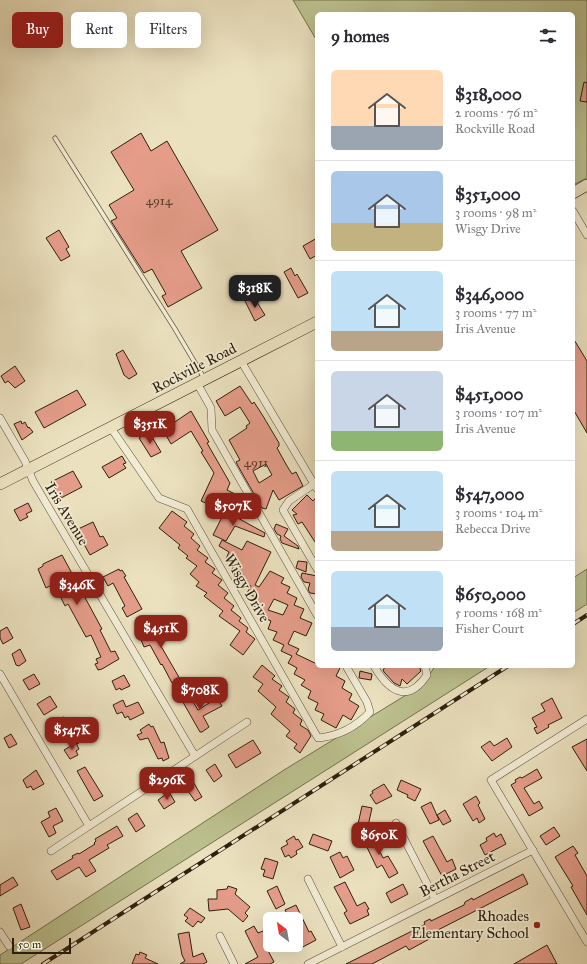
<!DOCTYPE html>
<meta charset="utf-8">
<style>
:root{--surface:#fff;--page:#f2f2f3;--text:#2b2b33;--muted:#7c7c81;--line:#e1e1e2;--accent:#8f2418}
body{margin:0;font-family:"IM FELL Great Primer",serif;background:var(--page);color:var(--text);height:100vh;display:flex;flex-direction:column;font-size:15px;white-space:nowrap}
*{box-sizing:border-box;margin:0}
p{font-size:13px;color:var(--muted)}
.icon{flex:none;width:22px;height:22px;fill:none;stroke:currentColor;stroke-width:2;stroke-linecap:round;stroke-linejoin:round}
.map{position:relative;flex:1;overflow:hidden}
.sheet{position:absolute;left:315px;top:12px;width:260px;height:656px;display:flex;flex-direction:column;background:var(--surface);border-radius:6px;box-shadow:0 4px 16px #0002}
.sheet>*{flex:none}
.hud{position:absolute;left:12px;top:12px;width:243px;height:36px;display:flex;gap:8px}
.needle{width:26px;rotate:329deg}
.controls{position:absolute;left:263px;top:912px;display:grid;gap:8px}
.controls a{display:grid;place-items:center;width:40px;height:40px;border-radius:6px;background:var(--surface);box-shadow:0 4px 16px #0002;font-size:20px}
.scale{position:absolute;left:12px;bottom:10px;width:59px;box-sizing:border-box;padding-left:4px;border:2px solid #2d200e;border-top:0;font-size:11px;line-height:14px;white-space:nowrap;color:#2d200e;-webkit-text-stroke:3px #f2ecd5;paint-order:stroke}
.price{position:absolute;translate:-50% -34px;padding:0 9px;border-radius:8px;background:var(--accent);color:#fff;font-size:13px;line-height:26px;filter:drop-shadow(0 1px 2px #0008)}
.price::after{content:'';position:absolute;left:50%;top:24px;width:12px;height:9px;margin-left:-6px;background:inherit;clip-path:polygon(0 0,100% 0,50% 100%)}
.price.active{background:#222;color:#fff}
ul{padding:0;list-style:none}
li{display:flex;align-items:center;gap:12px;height:100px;padding:0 16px}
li+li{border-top:1px solid var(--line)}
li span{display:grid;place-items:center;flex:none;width:112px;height:80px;border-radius:6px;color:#555}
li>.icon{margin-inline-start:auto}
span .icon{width:48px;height:48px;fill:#fffc;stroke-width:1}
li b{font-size:17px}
h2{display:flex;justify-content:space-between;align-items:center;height:48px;padding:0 16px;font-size:17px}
.pill{padding:0 14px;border-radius:6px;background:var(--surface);box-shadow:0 4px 16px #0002;font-size:14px;line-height:36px}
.pill.active{background:var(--accent);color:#fff}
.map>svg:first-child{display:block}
</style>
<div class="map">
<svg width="587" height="964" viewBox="0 0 587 964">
<rect width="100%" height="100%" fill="#ebe1bf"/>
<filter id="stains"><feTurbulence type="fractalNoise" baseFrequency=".005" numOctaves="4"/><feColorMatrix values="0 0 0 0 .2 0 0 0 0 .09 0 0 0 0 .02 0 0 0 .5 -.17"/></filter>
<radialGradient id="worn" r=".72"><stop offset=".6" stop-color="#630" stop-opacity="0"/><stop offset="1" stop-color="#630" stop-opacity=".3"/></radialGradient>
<g fill="#bcc18f" stroke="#74704e">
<polygon points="293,0 587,0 587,178 573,185 573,14 317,14 317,41"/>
<polygon points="587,569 587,604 573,613 573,578"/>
<polygon points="435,666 490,666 21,964 0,964 0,955 284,770 424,684"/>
</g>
<g fill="#e59d8a" stroke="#2d200e" fill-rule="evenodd">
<polygon points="584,82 587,83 587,102 580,101"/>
<polygon points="141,133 151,151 167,141 218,230 181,251 202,288 168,307 162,296 166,294 152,269 144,273 111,221 117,218 109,205 134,190 111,152"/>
<polygon points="59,230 69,247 66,249 70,256 61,261 46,238"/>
<polygon points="317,238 317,255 310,259 303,246"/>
<polygon points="291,268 295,276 297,274 308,293 298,298 284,272"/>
<polygon points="253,296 265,315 255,321 245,301"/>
<polygon points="573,338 587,361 587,433 573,409"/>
<polygon points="123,350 137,374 129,379 124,375 116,354"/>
<polygon points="15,366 25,381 15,388 8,381 5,383 1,376"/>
<path d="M240,386L252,404L254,402L263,416L279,443V446L277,448L287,466L292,474L296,472L303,486L279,500L273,490L266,509L262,508L238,466L236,462L240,460L229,440L247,428L246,426L250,423L240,407L225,416L216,401ZM266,464L272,475L259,483L253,471Z"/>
<polygon points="77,390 86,405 44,428 35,412"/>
<polygon points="191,411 209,442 207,443 230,483 227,490 237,495 234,500 244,505 241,510 228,505 229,503 213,495 208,504 201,501 214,473 201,452 203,451 191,431 171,444 163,430"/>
<polygon points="21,421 22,424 25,422 28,428 29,427 33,432 22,440 14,424"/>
<polygon points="149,432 161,452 151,457 139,438"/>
<polygon points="122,456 126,463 123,464 126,468 109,478 102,467"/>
<polygon points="73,471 82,487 61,498 51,482"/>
<polygon points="307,495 313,501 317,496 317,545 302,522 298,524 293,515 297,514 292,510"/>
<polygon points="28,503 32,511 26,514 28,517 20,521 14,510"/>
<polygon points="172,511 187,522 184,526 194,534 191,538 200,546 197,550 208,558 205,562 215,569 212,573 222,580 218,585 228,593 224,598 234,606 231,610 241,618 239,621 248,628 246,632 255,639 243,655 230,645 240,631 219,616 223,611 204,596 207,593 196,586 199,582 190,574 197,566 186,558 188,556 178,548 180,545 159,528"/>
<polygon points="225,511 265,533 264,537 235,526 226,541 213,535"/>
<polygon points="93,522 100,537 103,536 108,545 90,555 76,530"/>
<polygon points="276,524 288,529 284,536 298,546 299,549 282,543 280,539 281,536 277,534 274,529"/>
<path d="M222,540L242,550L247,541L271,552L255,585L259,587L270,571L284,578L281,583L290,587L287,593L297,598L294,605L304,609L300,618L312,623L306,636L294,631L288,644L299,649L296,654L317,664V666H341L336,676L345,681L342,688L352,694L349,700L359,706L351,720L343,715L336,728L321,720L324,714L315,710L318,703L308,698L311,691L301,685L305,680L294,674L297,668L288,663L292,656L281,651L284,645L273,640L277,632L268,629L271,621L260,616L263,610L253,606L257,598L247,593L251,586L240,581L243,574L232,569L235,564L226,559L229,552L219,546ZM274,599L288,605L283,615L268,610Z"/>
<polygon points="62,555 102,629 100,630 111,652 115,651 119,659 102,669 98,670 95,664 98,663 96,659 101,657 91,635 86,637 68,604 65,606 57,590 55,591 52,585 46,588 38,569 43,566 43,564"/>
<polygon points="298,561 307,562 306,572 296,568"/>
<polygon points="119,569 120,571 122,570 126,576 124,577 142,609 127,617 122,608 125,606 113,583 108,586 103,577"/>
<polygon points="302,573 317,576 317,594 310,593 308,590 310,583 304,582 301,577"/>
<polygon points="163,617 167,625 160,628 165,637 158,641 180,679 172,683 162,664 161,665 150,645 144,647 141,640 158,629 154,621"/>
<polygon points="7,627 13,638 3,644 0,638 0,631"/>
<polygon points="20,649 26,661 19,666 16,665 12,654"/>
<polygon points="262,665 275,676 272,679 282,686 279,690 289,697 286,702 295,709 293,713 302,720 300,725 308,730 311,736 300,753 294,748 297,744 286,736 290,731 271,714 276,707 258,691 263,684 253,677"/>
<polygon points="386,666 419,666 421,671 407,684 402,679 400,686 394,683 384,672 383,670"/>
<polygon points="360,671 372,674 371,680 359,678"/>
<polygon points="34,674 40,684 29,690 23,680"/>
<polygon points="124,675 130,686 121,690 120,688 116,690 112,681"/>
<polygon points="187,692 198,710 217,698 222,706 203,716 209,727 202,732 200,732 180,697"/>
<polygon points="50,696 57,707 44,715 37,704"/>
<polygon points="552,698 562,718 548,725 549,727 537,734 534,728 537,727 532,718 545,711 541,704"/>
<polygon points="123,700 126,707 138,702 144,713 130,720 128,716 125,718 122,712 117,714 113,705"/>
<polygon points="63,717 66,718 71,728 56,736 52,724"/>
<polygon points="149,724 151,727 153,726 161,743 164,742 169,758 163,761 162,758 158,759 148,738 140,740 137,735 142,733 140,730"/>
<polygon points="84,731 87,738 77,744 73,736"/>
<polygon points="11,734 17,744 9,748 4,738"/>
<polygon points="507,738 512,747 492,761 481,747 490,741 494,746"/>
<polygon points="587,739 587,771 572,747"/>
<polygon points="253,740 261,753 236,768 228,755"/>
<polygon points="76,743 79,749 76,751 78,755 70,759 64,750"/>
<polygon points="215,764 222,776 214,782 206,770"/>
<polygon points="85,767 103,796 94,801 77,771"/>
<polygon points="537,769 542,778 524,788 534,804 539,801 543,808 529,816 511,785 516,782 515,780 520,777 522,778"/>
<polygon points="36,770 44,784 33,790 31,786 27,788 23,780"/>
<polygon points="191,778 202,797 195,801 183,784"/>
<polygon points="401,780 421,789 415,801 407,797 408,795 397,790"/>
<polygon points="384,784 392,796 376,804 370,795 373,793 372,791"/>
<polygon points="169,792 175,802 164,809 158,800"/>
<polygon points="476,796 480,803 478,805 485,819 479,823 477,818 473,821 463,804"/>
<polygon points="431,802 439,820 430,824 421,807"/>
<polygon points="362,806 372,808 368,826 358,824"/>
<polygon points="56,808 63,821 53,826 56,833 49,837 41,822 50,817 48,812"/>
<polygon points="445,810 451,821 443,825 437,815"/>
<polygon points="137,813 145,826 136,832 128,819"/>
<polygon points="117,826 123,836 107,845 109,848 89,860 96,871 86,877 79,867 57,880 51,871 73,858 72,856 78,853 79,854 95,844 94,843 96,841 95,839"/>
<polygon points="554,827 560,836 546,845 540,836"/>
<polygon points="371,833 383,858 388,856 398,873 389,878 382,865 377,868 362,837"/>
<polygon points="494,833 496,837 501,834 506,844 485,855 480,845 487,841 486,838"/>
<polygon points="313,834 332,841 328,851 309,844"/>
<polygon points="294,836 296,840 298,839 303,847 296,851 297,854 291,858 289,855 285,857 281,848 288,844 286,841"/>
<polygon points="433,836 447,862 452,859 456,869 442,876 423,841"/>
<polygon points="573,846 578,853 575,855 587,876 587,915 571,887 573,886 555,857"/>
<polygon points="340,852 343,858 347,856 354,870 340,878 330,857"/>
<polygon points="265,858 278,862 273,879 263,876 265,870 261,869"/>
<polygon points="523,874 528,884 434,932 435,936 409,950 406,946 372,964 346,964 422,926 425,924 424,922 430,919 431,921 464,905 465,902 472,898 473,900"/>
<polygon points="13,877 18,885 0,896 0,885"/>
<polygon points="345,882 357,906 365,902 369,909 367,910 369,915 350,924 344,913 347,911 334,887"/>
<polygon points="403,884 408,894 391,903 386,893"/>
<polygon points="228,886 237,889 235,894 250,907 245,913 248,916 243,922 228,909 209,911 208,899 217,899 217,890 227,889"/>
<polygon points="277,886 285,904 276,909 267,891"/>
<polygon points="21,904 30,927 21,930 13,908"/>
<polygon points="296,905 309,932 311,931 316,940 299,949 296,942 296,919 290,919 285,910"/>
<polygon points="190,908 205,918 201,923 198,921 193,927 185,921 188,918 184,915"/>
<polygon points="254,926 258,933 263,931 268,941 264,943 274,962 270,964 245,964 258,957 245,931"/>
<polygon points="189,932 193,957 203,953 207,962 203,964 180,964 185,961 182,955 178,934"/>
<polygon points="547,945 557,964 514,964"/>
<polygon points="140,952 147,955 145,958 158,964 132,964 136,954 139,955"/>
</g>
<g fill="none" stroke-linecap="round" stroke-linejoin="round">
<defs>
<polyline id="service" points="55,138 175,329 204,378"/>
<g id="minor">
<polyline points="573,211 587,235"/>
<polyline points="241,361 317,489"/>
<polyline points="197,383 211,408 212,430 317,615"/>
<polyline points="0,418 25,461 33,481 195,756"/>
<path d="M111,428L159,498L187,509L318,738C339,736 356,727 370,712L367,702L346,666"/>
<polyline points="314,484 289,501 283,510 317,569"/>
<path d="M374,666C388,690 407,705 427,675L425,666"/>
<polyline points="0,674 89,826"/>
<polyline points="587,719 491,780 587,942"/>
<polyline points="396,823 435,899"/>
<polyline points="51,851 247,722"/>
<polyline points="308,879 342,947"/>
<polyline points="0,932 9,946"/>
<polyline points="220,936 234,964"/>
<polyline points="308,964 533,850"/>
</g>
<g id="primary">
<polyline points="573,193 587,185"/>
<polyline points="0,484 317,322"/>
</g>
</defs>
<use href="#service" stroke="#5c503a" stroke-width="5"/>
<use href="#minor" stroke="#5c503a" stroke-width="8"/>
<use href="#primary" stroke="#2d200e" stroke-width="12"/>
<use href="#service" stroke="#f2ecd5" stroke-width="3.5"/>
<use href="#minor" stroke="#f2ecd5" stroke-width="7"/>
<use href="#primary" stroke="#ebe1bf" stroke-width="11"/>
<defs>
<g id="rail">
<polyline points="573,624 587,615"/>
<polyline points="43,964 508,666"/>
</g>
</defs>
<use href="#rail" stroke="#2d200e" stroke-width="4"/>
<use href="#rail" stroke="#f2ecd5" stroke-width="2.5" stroke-dasharray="8" stroke-linecap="butt"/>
</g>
<circle fill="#8f2418" stroke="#f2ecd5" stroke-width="1.5" cx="537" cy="925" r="4"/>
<g text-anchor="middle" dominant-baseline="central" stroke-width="3.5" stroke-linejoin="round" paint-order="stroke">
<g font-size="13" fill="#5b3f2d">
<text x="159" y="201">4914</text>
<text x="256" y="463">4911</text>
</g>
<g font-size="15" fill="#2d200e" stroke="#f2ecd5">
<text transform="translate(194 368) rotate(-27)">Rockville Road</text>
<text transform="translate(67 514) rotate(59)">Iris Avenue</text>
<text transform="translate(247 588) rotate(60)">Wisgy Drive</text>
<text transform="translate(457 874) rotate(-27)">Bertha Street</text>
</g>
<g font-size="15" fill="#2d200e" stroke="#f2ecd5" text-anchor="end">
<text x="529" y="916">Rhoades<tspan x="529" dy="17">Elementary School</tspan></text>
</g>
</g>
<rect width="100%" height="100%" filter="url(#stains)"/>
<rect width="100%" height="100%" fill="url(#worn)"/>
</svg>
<div class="controls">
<a><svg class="needle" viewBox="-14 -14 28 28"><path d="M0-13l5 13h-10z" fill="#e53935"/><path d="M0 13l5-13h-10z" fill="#7c7c81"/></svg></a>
</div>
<div class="scale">50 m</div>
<b class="price active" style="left:255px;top:309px">$318K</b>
<b class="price" style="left:150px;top:445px">$351K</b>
<b class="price" style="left:233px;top:527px">$507K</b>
<b class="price" style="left:77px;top:606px">$346K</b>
<b class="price" style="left:161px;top:649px">$451K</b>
<b class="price" style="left:200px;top:711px">$708K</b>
<b class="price" style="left:72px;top:751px">$547K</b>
<b class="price" style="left:167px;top:801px">$296K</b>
<b class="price" style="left:379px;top:856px">$650K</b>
<div class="hud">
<a class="pill active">Buy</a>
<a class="pill">Rent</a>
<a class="pill">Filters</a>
</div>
<section class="sheet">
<h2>9 homes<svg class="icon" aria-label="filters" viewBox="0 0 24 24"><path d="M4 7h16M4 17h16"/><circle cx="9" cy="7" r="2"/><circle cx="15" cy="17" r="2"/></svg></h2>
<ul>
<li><span style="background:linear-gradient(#ffd9b3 70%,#9aa5b1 0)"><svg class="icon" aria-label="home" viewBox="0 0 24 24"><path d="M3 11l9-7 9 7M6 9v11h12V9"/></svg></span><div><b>$318,000</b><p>2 rooms · 76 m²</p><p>Rockville Road</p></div></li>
<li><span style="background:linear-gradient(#a9c7e8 65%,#c2b280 0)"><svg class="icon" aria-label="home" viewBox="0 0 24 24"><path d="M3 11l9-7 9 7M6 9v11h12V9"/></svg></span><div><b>$351,000</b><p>3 rooms · 98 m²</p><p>Wisgy Drive</p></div></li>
<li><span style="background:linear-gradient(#bfe0f5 75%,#b9a48a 0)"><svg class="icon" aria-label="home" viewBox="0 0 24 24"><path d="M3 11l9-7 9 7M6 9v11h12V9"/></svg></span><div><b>$346,000</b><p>3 rooms · 77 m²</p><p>Iris Avenue</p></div></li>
<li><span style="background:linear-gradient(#c9d6e8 75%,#8fb573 0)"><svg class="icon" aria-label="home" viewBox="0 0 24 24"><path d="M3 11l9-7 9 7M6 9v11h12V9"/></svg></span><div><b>$451,000</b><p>3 rooms · 107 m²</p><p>Iris Avenue</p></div></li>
<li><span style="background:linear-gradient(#bfe0f5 75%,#b9a48a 0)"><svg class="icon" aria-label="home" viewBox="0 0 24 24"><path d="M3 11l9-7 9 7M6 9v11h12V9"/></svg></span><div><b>$547,000</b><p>3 rooms · 104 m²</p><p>Rebecca Drive</p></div></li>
<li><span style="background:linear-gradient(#bfe0f5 70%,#9aa5b1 0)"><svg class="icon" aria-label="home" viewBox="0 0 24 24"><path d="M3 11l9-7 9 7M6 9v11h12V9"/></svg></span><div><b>$650,000</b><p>5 rooms · 168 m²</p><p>Fisher Court</p></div></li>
</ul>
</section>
</div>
